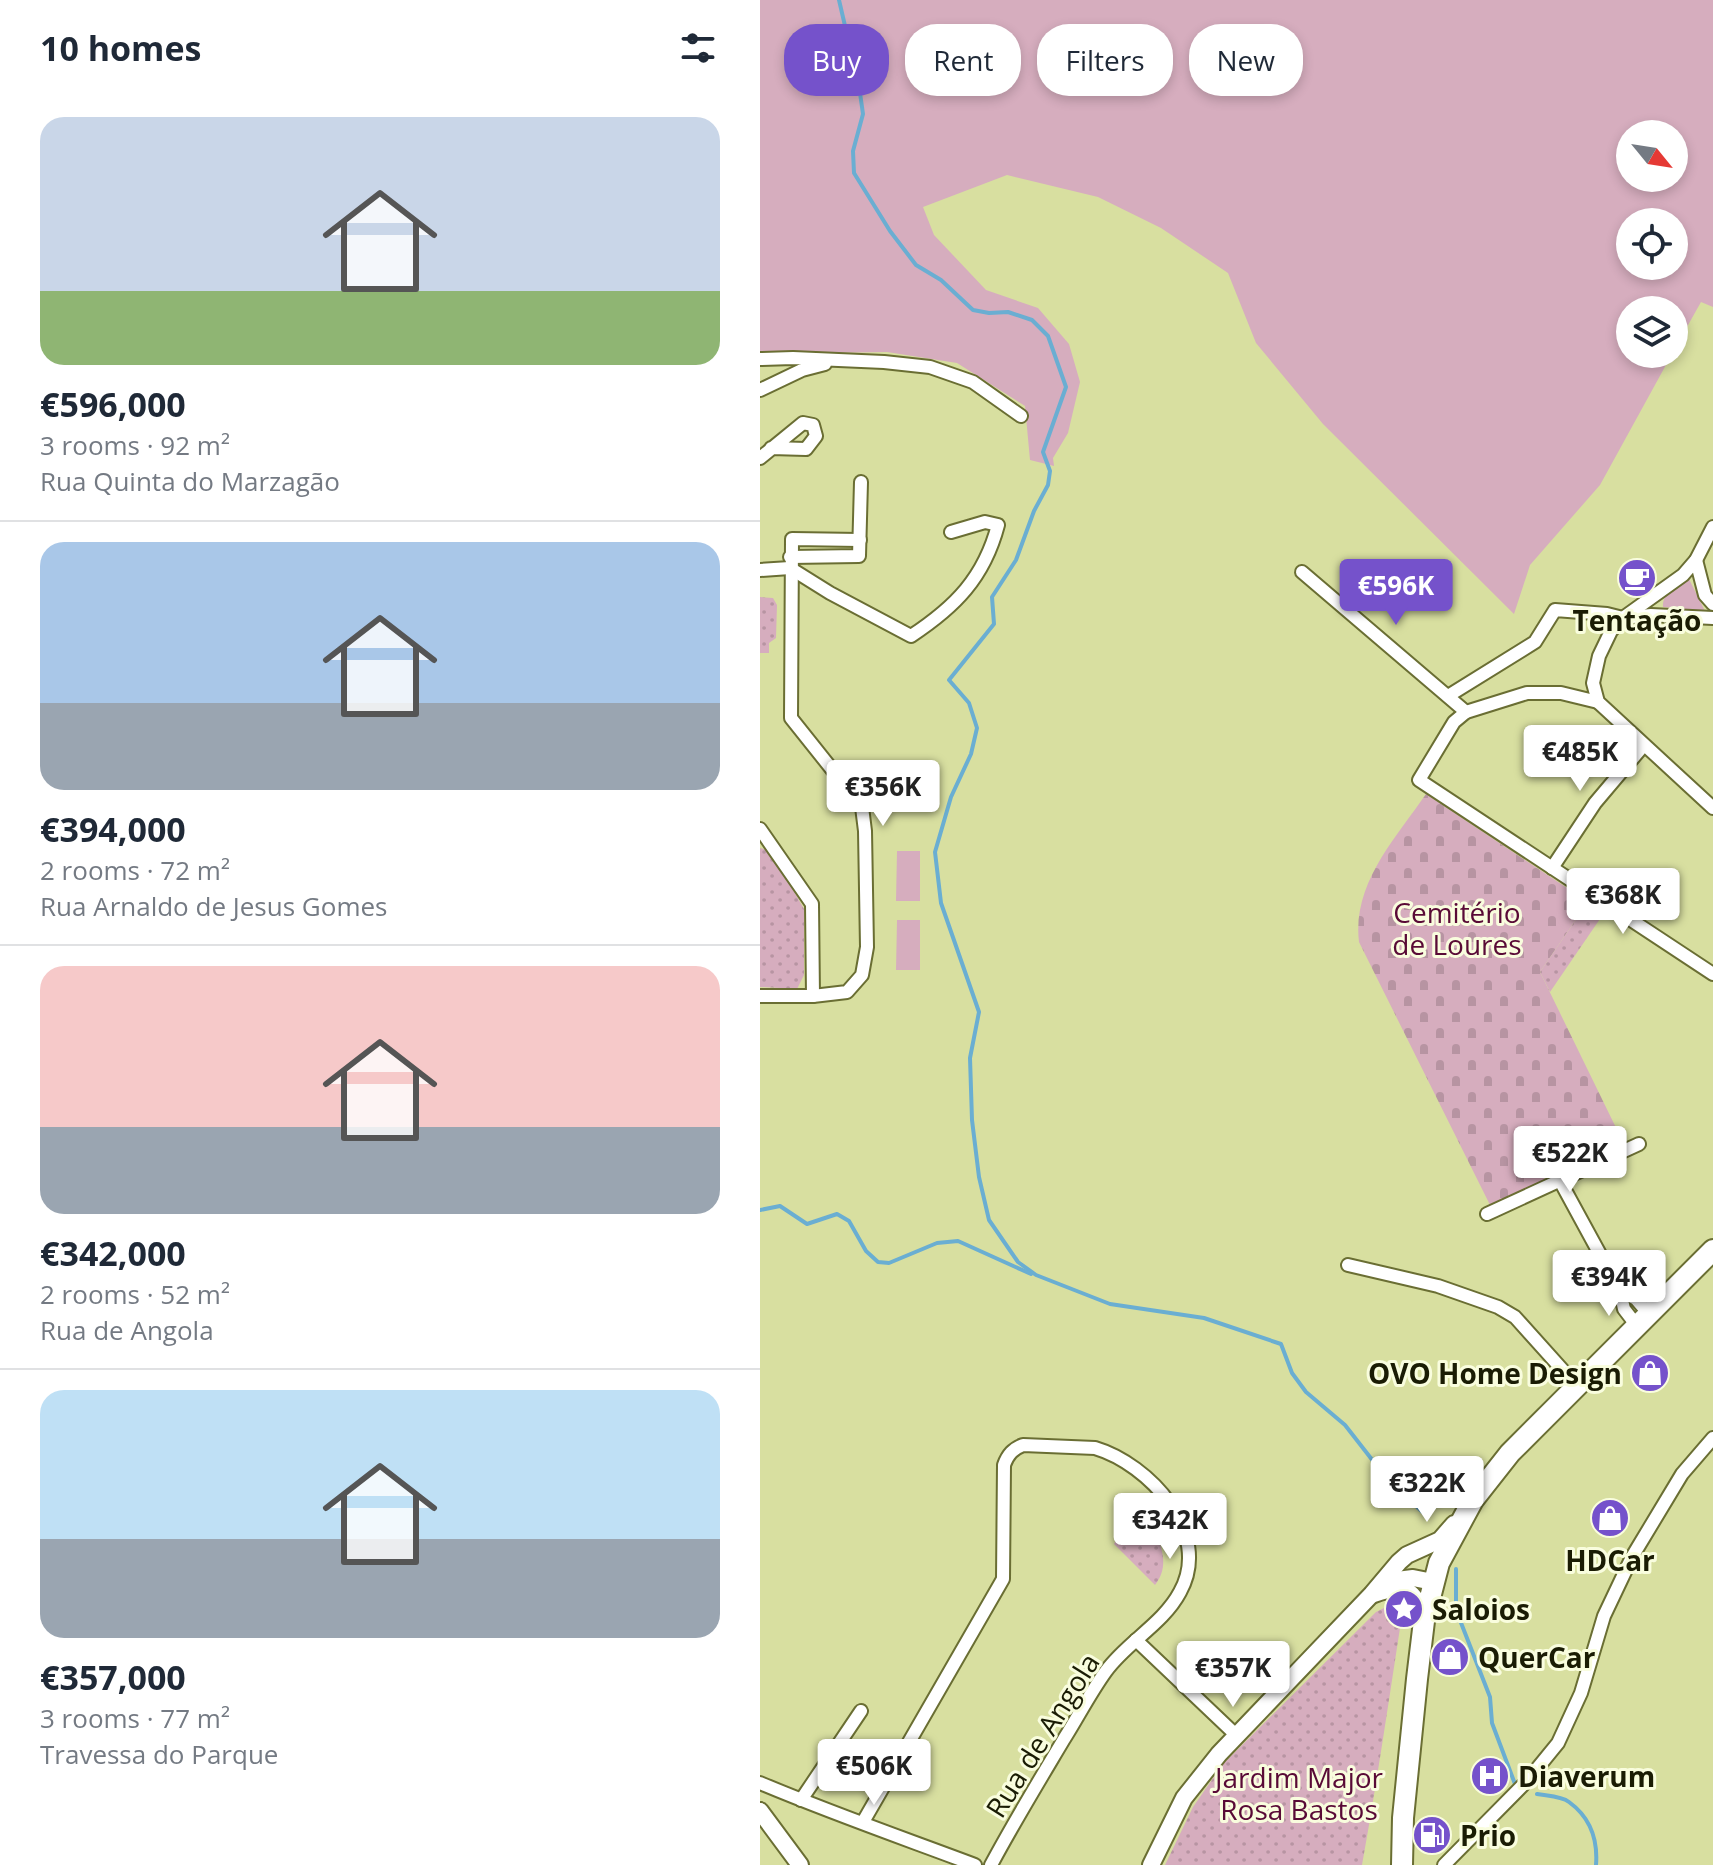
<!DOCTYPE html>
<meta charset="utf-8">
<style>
:root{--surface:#fff;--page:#f2f2f3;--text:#1f2937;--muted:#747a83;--line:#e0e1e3;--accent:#7552cb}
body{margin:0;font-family:"Open Sans",sans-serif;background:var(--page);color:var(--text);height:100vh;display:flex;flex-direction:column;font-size:30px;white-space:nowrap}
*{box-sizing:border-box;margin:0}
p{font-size:26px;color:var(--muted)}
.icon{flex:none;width:44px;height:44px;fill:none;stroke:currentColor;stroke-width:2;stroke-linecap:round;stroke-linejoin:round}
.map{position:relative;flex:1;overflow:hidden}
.drawer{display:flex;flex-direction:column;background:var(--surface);width:760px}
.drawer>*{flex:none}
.top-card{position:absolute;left:24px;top:24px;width:760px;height:72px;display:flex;gap:16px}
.needle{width:52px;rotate:120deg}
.tools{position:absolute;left:856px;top:120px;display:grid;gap:16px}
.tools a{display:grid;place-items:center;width:72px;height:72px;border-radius:50%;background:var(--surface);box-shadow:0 4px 12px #0003;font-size:40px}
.price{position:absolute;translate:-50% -68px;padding:0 18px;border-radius:8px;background:#fff;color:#222;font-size:26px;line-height:52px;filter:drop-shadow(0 2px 4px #0008)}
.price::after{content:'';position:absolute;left:50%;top:48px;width:24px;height:18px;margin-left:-12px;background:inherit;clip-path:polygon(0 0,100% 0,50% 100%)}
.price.current{background:var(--accent);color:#fff}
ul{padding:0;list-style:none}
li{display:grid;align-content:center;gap:16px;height:424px;padding:0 40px}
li+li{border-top:2px solid var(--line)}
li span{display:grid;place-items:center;height:248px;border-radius:24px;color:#555}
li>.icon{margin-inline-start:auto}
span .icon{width:144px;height:144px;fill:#fffc;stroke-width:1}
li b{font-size:34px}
h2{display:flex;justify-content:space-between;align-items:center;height:96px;padding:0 40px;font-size:34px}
.chip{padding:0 28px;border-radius:32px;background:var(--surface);box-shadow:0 4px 12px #0003;font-size:28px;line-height:72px}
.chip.current{background:var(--accent);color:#fff}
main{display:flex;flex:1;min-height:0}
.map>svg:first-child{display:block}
</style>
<main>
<section class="drawer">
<h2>10 homes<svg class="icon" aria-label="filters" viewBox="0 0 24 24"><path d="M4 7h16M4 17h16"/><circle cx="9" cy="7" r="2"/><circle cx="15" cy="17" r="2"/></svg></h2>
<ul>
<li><span style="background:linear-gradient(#c9d6e8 70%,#8fb573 0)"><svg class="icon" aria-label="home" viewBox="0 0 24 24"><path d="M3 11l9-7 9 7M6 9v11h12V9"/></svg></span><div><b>€596,000</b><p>3 rooms · 92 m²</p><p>Rua Quinta do Marzagão</p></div></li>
<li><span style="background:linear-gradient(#a9c7e8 65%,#9aa5b1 0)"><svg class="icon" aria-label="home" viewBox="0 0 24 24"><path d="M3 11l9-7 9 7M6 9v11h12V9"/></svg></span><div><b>€394,000</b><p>2 rooms · 72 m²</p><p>Rua Arnaldo de Jesus Gomes</p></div></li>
<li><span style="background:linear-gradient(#f6c9c9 65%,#9aa5b1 0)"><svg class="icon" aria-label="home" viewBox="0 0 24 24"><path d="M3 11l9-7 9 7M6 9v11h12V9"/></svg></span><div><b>€342,000</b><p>2 rooms · 52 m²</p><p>Rua de Angola</p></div></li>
<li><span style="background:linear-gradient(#bfe0f5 60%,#9aa5b1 0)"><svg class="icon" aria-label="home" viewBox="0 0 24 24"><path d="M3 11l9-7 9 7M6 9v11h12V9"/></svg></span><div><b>€357,000</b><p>3 rooms · 77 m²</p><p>Travessa do Parque</p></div></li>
</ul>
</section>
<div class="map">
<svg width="953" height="1865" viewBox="0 0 953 1865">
<defs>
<pattern id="cemetery-stones" width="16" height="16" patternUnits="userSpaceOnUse" patternTransform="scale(2)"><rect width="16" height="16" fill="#d6adbe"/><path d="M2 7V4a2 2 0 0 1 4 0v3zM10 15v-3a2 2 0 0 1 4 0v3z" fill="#b794a2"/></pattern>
<pattern id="park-dots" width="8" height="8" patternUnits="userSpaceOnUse" patternTransform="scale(2)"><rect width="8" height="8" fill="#d6adbe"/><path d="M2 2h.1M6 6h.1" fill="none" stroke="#b794a2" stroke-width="1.8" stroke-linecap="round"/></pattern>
</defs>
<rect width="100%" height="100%" fill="#d8dfa0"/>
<g fill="#d6adbe" fill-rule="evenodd">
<path d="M0,0H953V307L941,302L914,350V310H870V354H912L840,485L770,565L754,614L563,424L496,343L468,273L401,228L338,197L247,175L163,207L174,235L226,290L278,308L309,344L320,382L308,433L293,458L294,466L270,460L265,406L197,363L127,352L0,354ZM870,134H914V178H870ZM870,222H914V266H870Z"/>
<path d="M929,579L945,611L903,607C902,592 918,586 929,579Z"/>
<polygon points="137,851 160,851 160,901 136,901"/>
<polygon points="137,920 160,920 160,970 136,970"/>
</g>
<path fill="url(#cemetery-stones)" d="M666,794L828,902L780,972L862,1140L807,1168L799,1160L786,1167L784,1184L730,1205L599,942C592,884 635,839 666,794Z"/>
<g fill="url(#park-dots)">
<polygon points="0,597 13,598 17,605 16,638 9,643 9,653 0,653"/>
<polygon points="0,848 11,851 44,909 44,975 37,989 0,987"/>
<polygon points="828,902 844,913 790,992 780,972"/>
<path d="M376,1504L381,1507C394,1530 415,1560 395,1585L354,1544Z"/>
<path d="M638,1605L642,1615C629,1699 617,1782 602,1865H405L433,1807L463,1764L616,1612L628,1606Z"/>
</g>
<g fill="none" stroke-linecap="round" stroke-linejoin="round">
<g stroke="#6aaed2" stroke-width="4">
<polyline points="79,0 99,86 103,114 93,151 94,173 130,231 156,265 181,280 213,310 229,313 248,312 272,320 288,336 306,387 283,452 290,471 288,485 274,511 256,560 232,597 234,624 189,680 209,703 217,728 211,754 191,797 175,852 181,903 219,1012 210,1058 212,1120 219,1177 229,1220 258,1262 276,1275 350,1304 444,1318 521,1344 532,1373 546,1392 585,1425 631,1484 666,1515"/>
<polyline points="0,1210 20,1206 47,1224 77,1214 89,1221 106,1251 118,1262 129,1263 177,1243 198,1241 271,1274"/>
<polyline points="696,1569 696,1610 730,1697 732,1723 755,1784"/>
<path d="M777,1794C787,1796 801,1796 809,1802C831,1818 838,1839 836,1865"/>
</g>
<defs>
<g id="minor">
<polyline points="0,359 33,358 124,362 170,367 213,382 261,416"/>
<polyline points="0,390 42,370 65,364"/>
<polyline points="0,458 43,423 53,425 56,436 46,449 11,448"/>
<polyline points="953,527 936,560 923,575 863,618 851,631 839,656 833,683 838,702 953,808"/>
<polyline points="30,557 99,556 101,482"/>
<polyline points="936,560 945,595 953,604"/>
<path d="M0,570L30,568L70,593L151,636C195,607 224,578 238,525L225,522L191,532"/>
<polyline points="542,572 706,712"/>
<polyline points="688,696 775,642 795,610 847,614 863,618 891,615 953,618"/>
<polyline points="838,702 801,693 767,693 706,712 694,722 659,780 953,974"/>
<polyline points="0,829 52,904 53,996"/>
<polyline points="792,868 835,803 884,745"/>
<polyline points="0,996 53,996 87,992 102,975 107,947 105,831 102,807 31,718 32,539 100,540"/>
<polyline points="799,1179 860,1291 864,1309 877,1326"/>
<polyline points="727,1214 879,1144"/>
<polyline points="588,1265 678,1286 738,1307 755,1317 817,1386"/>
<polyline points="860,1291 876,1299 889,1314"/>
<polyline points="376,1640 476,1735"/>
<path d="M0,1783C71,1813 143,1838 215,1865"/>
<polyline points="41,1800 101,1711"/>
<path d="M103,1822L243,1579L244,1465C248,1454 253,1449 263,1445L335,1448C389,1464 453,1533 420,1592C403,1624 367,1642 346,1671C330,1693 318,1717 304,1739C279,1781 254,1822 231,1865"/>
<polyline points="684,1865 767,1781 798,1743 821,1693 844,1616 872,1557 922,1474 953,1438"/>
</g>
<g id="tertiary">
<polyline points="629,1581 653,1578 673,1582"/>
<path d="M614,1594C645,1583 655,1588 664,1621"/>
<polyline points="0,1811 40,1865"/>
<polyline points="391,1865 424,1798 459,1754 612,1594 639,1562 647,1555 680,1540 694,1524"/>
</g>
<polyline id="primary" points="642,1865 643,1818 657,1679 664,1621 679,1563 713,1500 750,1453 953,1250"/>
</defs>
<use href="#minor" stroke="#6a6e33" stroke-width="16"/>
<use href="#tertiary" stroke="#6a6e33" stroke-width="20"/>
<use href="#primary" stroke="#6a6e33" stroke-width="24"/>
<use href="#minor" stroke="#fff" stroke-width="12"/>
<use href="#tertiary" stroke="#fff" stroke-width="16"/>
<use href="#primary" stroke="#fff" stroke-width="20"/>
</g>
<defs>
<symbol id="cafe-disc" viewBox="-11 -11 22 22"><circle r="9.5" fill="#7552cb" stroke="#f9fdde"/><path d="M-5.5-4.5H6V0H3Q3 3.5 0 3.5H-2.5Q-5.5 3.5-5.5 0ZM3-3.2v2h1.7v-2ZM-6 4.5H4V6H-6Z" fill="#fff"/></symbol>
<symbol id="shop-disc" viewBox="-11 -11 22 22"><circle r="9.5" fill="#7552cb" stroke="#f9fdde"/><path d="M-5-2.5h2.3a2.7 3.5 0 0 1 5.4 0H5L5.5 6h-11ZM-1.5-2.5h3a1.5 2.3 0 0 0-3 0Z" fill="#fff"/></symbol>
<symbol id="sight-disc" viewBox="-11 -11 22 22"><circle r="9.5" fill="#7552cb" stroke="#f9fdde"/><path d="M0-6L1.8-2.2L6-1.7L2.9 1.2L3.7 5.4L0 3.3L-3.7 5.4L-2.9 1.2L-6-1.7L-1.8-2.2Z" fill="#fff"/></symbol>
<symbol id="hospital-disc" viewBox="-11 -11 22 22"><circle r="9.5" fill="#7552cb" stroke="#f9fdde"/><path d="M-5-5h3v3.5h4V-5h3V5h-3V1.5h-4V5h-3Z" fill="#fff"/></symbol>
<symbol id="fuel-disc" viewBox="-11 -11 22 22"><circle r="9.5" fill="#7552cb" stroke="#f9fdde"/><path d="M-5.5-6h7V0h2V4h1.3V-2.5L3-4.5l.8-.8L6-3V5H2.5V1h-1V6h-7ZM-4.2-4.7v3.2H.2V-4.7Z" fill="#fff"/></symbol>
</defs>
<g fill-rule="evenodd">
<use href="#cafe-disc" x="855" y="556" width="44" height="44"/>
<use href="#shop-disc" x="868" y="1351" width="44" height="44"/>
<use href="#shop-disc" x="828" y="1496" width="44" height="44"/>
<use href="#sight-disc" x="622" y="1587" width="44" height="44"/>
<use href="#shop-disc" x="668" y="1635" width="44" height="44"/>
<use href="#hospital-disc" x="708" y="1754" width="44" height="44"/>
<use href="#fuel-disc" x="650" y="1813" width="44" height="44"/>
</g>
<g text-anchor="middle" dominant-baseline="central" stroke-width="6" stroke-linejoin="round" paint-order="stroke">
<g font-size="28" font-weight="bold" fill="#1a1c04" stroke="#f9fdde" text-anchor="start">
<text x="877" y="620" text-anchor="middle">Tentação</text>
<text x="862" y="1373" text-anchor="end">OVO Home Design</text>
<text x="850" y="1560" text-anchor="middle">HDCar</text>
<text x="672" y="1609">Saloios</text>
<text x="718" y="1657">QuerCar</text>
<text x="758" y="1776">Diaverum</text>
<text x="700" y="1835">Prio</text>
</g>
<g font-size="28" fill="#590a36" stroke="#f9fdde">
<text x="697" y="912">Cemitério<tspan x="697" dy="32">de Loures</tspan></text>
<text x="539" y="1777">Jardim Major<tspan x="539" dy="32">Rosa Bastos</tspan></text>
</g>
<g font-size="28" fill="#1a1c04" stroke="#f9fdde">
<text transform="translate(282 1735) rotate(-58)">Rua de Angola</text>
</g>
</g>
</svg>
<div class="tools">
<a><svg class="needle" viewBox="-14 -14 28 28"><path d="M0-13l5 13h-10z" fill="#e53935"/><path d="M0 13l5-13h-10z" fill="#747a83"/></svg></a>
<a><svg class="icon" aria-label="locate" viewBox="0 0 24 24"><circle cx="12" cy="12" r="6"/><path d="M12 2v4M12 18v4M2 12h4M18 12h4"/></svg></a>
<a><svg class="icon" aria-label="layers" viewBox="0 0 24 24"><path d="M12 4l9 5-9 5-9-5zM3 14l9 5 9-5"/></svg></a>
</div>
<b class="price current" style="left:636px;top:627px">€596K</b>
<b class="price" style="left:820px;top:793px">€485K</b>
<b class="price" style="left:123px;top:828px">€356K</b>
<b class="price" style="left:863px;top:936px">€368K</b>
<b class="price" style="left:810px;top:1194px">€522K</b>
<b class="price" style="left:849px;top:1318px">€394K</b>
<b class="price" style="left:667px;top:1524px">€322K</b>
<b class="price" style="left:410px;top:1561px">€342K</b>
<b class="price" style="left:473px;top:1709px">€357K</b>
<b class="price" style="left:114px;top:1807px">€506K</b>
<div class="top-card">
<a class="chip current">Buy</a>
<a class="chip">Rent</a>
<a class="chip">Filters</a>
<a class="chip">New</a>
</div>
</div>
</main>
